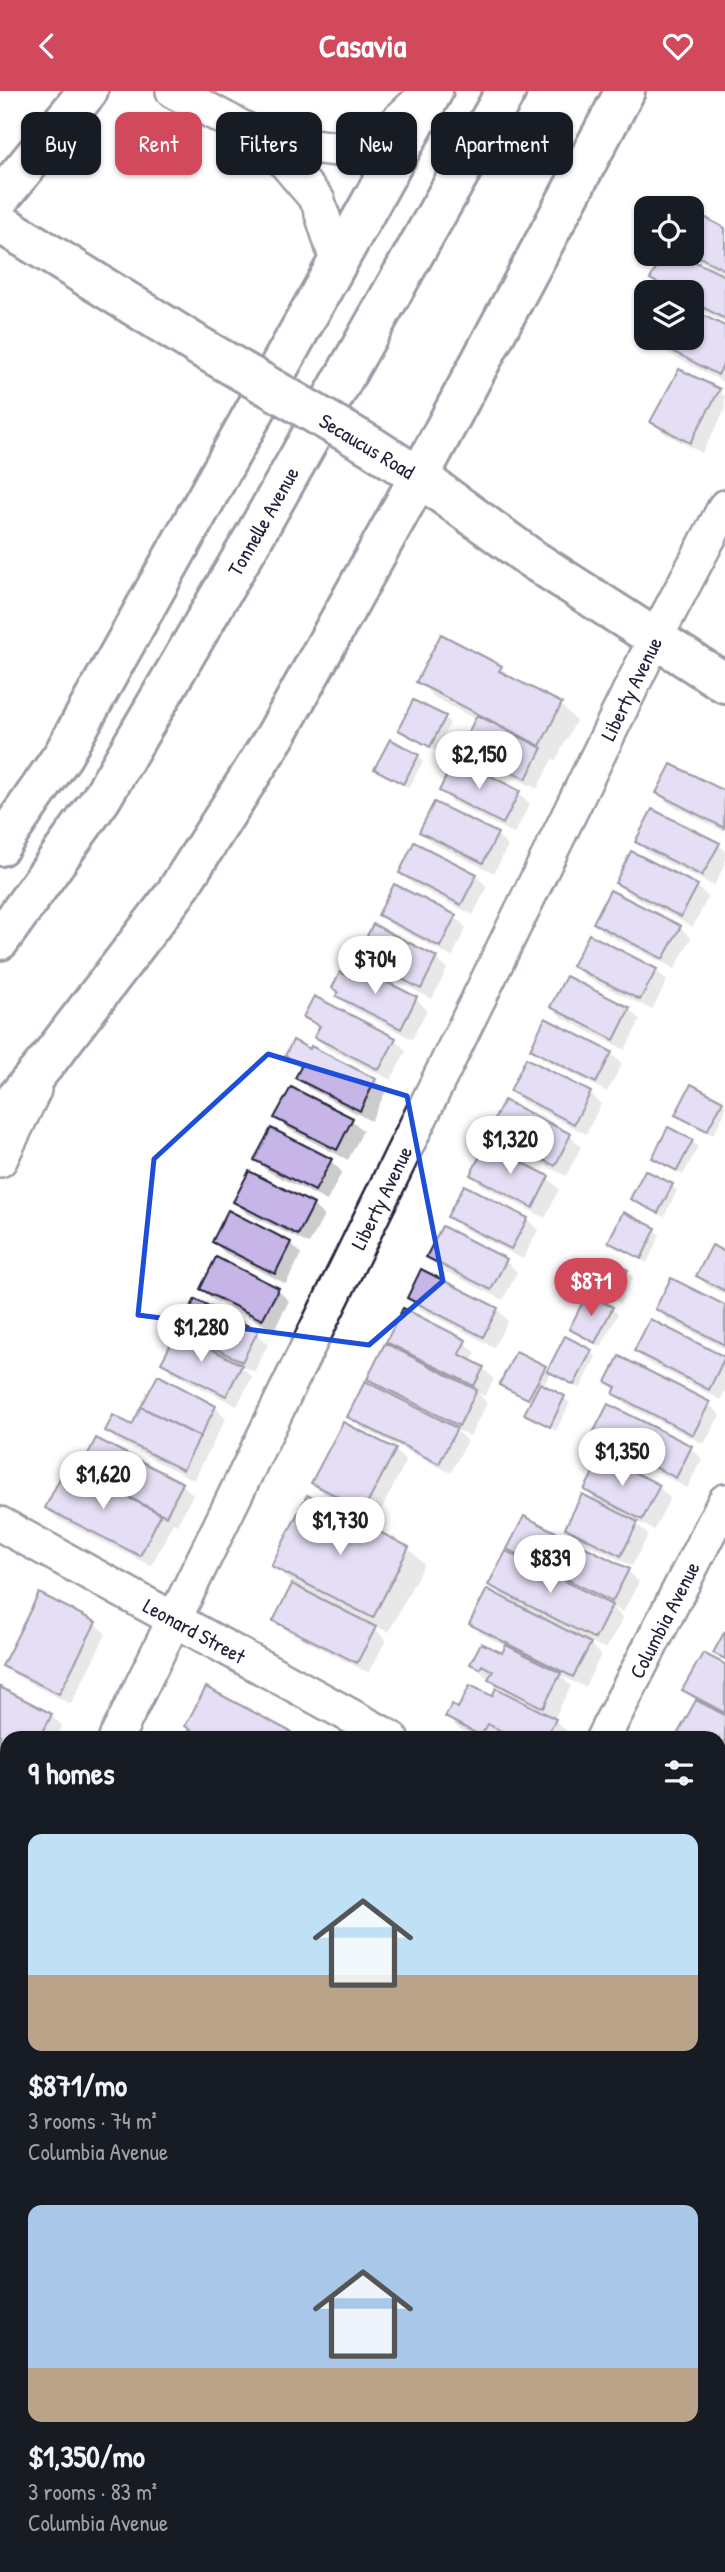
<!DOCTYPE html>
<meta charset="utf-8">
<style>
:root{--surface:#171b24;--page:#242831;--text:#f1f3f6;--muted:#9ea1a6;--accent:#d1495b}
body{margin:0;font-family:"Patrick Hand",sans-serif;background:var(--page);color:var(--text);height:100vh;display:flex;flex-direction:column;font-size:26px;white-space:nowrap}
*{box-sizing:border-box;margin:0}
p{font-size:23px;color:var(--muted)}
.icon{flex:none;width:38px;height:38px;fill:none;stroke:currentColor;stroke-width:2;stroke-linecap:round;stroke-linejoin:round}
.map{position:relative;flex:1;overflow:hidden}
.drawer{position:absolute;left:0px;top:1640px;width:726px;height:842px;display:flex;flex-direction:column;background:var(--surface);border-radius:21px 21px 0 0;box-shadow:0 2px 5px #0004}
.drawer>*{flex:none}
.guide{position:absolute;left:21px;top:21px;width:684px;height:63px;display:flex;gap:14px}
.fabs{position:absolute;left:634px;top:105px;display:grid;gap:14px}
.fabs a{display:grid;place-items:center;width:70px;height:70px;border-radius:14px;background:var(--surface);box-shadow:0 2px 5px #0004;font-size:35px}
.price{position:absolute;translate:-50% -60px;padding:0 16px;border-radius:24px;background:#fff;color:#222;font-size:23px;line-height:46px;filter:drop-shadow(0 2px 4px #0008)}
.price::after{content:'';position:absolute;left:50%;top:42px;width:21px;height:16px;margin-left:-10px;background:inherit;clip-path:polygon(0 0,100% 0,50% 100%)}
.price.active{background:var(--accent);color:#fff}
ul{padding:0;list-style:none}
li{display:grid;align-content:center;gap:14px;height:371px;padding:0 28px}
li span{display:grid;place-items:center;height:217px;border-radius:14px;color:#555}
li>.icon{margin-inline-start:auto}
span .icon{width:126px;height:126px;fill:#fffc;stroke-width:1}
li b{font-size:30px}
h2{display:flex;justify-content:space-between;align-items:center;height:84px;padding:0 28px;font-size:30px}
.tag{padding:0 24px;border-radius:14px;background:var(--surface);box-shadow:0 2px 5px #0004;font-size:24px;line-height:63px}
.tag.active{background:var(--accent);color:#fff}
header{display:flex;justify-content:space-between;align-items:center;height:91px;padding:0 28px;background:var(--accent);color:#fff;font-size:32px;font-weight:800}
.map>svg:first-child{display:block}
</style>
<header><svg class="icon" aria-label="back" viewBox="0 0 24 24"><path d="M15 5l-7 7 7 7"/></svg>Casavia<svg class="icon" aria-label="heart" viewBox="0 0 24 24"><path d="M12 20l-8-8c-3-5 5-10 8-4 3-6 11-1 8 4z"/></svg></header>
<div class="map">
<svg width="725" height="2481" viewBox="0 0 725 2481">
<rect width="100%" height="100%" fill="#fff"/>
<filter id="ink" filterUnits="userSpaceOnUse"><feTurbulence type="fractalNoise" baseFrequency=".0143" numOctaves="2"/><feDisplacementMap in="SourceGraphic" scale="14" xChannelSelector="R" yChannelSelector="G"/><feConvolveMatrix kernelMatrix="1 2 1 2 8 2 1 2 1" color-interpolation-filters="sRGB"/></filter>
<g filter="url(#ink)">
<g fill="#0003">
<polygon points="691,121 725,139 725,183 686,163 691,163"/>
<polygon points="666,163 675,163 725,187 725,232 691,214 691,201 668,201 653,188"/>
<polygon points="725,237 725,292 666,261 655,250 657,247 691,247"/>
<polygon points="718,299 725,306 725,319 702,362 664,342 653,331"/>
<polygon points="501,576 515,590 561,614 576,630 556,669 552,668 537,698 474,666 463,655 477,629 434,606 418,590"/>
<polygon points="445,627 450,632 436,660 405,644 400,639"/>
<polygon points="418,665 423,670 409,697 382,683 377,678"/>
<polygon points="671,675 725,702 725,741 669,713 658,702"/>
<polygon points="441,700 519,702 530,713 514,743 452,711"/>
<polygon points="421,741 497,744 508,755 494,782 432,752"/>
<polygon points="637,751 719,753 725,760 725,773 714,795 648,762"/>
<polygon points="401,782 476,785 487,796 473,824 412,793"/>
<polygon points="617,792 697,795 708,806 693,836 629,803"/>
<polygon points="380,823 455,826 466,837 452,866 391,834"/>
<polygon points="595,832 680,836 691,847 675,878 606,843"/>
<polygon points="359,865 436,867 447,878 432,908 370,876"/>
<polygon points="574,875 656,879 667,890 652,919 585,886"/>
<polygon points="338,905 416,908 427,919 412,948 349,916"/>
<polygon points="552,916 629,918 640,929 625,959 563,927"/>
<polygon points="306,926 395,949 406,960 391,989 327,957 316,946 320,939"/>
<polygon points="532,957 611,962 622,973 607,1001 543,968"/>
<polygon points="287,965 375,989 386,1000 371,1030 308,997 297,986 301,978"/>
<polygon points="512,1000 590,1002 601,1013 586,1043 523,1011"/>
<polygon points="722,1012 725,1015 725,1021 713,1044 683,1029 678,1023"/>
<polygon points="276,1027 352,1029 363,1040 348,1069 288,1038"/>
<polygon points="490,1041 570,1045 581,1056 566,1085 501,1052"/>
<polygon points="692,1050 698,1056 683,1084 659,1072 654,1067"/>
<polygon points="256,1069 331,1070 342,1081 327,1110 267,1080"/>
<polygon points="472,1084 548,1087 559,1098 545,1127 483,1095"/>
<polygon points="672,1094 677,1100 664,1126 638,1113 632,1107"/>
<polygon points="235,1110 313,1114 324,1125 309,1153 246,1122"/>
<polygon points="449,1125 527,1128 538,1139 523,1168 460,1136"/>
<polygon points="443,1137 506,1170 517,1181 503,1209 439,1177 428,1165"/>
<polygon points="655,1139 660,1144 647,1172 615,1156 610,1151"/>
<polygon points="214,1151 290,1152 301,1163 286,1193 225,1162"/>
<polygon points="725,1163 725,1204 709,1196 698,1185"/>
<polygon points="627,1180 633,1186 620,1212 596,1200 590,1195"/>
<polygon points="202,1198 278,1199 289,1210 274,1239 213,1209"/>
<polygon points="588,1205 612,1218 618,1223 601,1256 576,1243 571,1238"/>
<polygon points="409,1207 497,1218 508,1230 494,1256 420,1218"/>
<polygon points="725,1216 725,1258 668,1229 657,1218"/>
<polygon points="651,1230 725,1268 725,1300 721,1309 647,1271 636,1260"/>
<polygon points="182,1238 257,1242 268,1253 254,1281 240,1274 252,1286 237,1315 174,1283 163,1272 194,1251"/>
<polygon points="388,1251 465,1251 476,1262 471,1271 483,1277 494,1288 485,1305 478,1302 487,1312 470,1345 455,1338 467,1350 451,1382 360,1336 349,1325 381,1300 369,1288 397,1259"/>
<polygon points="591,1260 596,1266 580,1298 551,1281 543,1296 564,1307 570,1312 556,1340 526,1322 532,1311 507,1299 501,1293 545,1277 549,1281"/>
<polygon points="608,1291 709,1313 720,1324 704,1353 626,1314"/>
<polygon points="609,1315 691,1357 702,1368 687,1397 606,1354 594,1343"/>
<polygon points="215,1316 226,1327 194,1389 118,1351 107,1340 133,1336"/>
<polygon points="97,1350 182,1393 193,1404 177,1434 173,1432 151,1475 58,1428 47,1417 80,1384"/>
<polygon points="395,1359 406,1370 376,1429 325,1403 314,1391"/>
<polygon points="602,1367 659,1396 670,1407 654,1439 633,1429 648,1444 632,1475 578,1448 567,1437 600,1413 586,1399"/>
<polygon points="408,1457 424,1473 389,1541 369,1532 386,1549 369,1582 287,1540 276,1529 294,1493 273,1474"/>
<polygon points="509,1458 628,1480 639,1491 623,1521 612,1516 623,1527 606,1558 585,1548 601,1564 585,1596 561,1585 571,1595 554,1628 566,1640 562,1647 506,1647 499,1643 497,1647 477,1647 458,1637 447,1626 459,1619 505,1603 472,1573 502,1565 507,1556 482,1543 471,1532 507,1509 491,1493 519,1467"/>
<polygon points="95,1532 106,1543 71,1613 16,1585 5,1574"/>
<polygon points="725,1575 725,1673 719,1670 719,1647 697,1611 685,1599"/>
<polygon points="0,1598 51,1624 62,1635 57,1647 7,1647 7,1662 0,1659"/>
<polygon points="187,1635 290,1643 294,1647 188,1647 197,1645"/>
<polygon points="719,1674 725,1677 725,1718 719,1715"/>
<polygon points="0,1675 7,1679 7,1722 1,1735"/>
<polygon points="719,1891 725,1894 725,1979 719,1990"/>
<polygon points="0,2132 7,2136 7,2180 0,2176"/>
<polygon points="719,2209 725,2212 725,2254 719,2251"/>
<polygon points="0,2237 7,2241 7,2269 0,2282"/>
<polygon points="719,2264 725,2267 725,2301 722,2299 719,2304"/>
<polygon points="719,2367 725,2370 725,2413 719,2410"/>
<polygon points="719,2416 725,2420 725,2444 719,2455"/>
<polygon points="94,2474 126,2474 123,2481 106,2481"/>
<polygon points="336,2474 361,2474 357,2481 349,2481"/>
<polygon points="420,2474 440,2474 453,2481 417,2481"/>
<polygon points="648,2474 699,2474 696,2481 657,2481"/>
</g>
<g fill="#c6b5e6" stroke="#22223b" stroke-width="2">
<polygon points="691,119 725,137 725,179 691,162"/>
<polygon points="664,163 679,163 725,185 725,228 691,210 691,201 675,201 650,188"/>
<polygon points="691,218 725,235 725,270 718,284 653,250 655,247 691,247"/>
<polygon points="679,278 720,298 690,352 650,331"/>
<polygon points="441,543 502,575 499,580 562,612 540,655 416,591"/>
<polygon points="413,609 446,625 430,656 398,639"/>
<polygon points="477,624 542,657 526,688 461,656"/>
<polygon points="390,648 419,664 403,693 374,678"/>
<polygon points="455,667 520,700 503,733 439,700"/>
<polygon points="671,673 725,700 724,737 656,702"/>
<polygon points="434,711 498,742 483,772 419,741"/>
<polygon points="652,718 720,752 702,785 635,751"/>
<polygon points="414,751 477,783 461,814 399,782"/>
<polygon points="631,760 698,794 681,826 615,792"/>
<polygon points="394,793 456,824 440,856 378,824"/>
<polygon points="610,799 681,835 663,868 593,832"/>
<polygon points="373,833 437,866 421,898 357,865"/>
<polygon points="589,843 657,878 640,909 572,875"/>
<polygon points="352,874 417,906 401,938 336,905 338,901 332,897 340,881 346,884"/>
<polygon points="566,885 630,917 614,949 550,916"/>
<polygon points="314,905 396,947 379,979 314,946 320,935 303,926"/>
<polygon points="545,927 612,961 596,992 530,958"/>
<polygon points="293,949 310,958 311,955 376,988 360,1020 295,987 302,974 285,965"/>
<polygon points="526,967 591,1001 574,1033 510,1000"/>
<polygon points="691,993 723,1010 707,1040 675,1024"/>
<polygon points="291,996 353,1027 337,1059 274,1027"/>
<polygon points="504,1009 571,1043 555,1075 488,1041"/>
<polygon points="668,1036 693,1049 677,1080 652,1067"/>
<polygon points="271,1037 332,1068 315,1100 254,1069"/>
<polygon points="486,1053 549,1085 533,1117 470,1084"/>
<polygon points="645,1079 673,1093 658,1122 630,1108"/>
<polygon points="249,1080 314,1113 298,1144 233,1111"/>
<polygon points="464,1094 528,1127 511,1158 447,1126"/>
<polygon points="228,1119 291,1151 275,1183 212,1151"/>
<polygon points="623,1121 656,1137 641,1168 608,1151"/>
<polygon points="442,1135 507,1168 491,1199 426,1166"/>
<polygon points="712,1154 725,1161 725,1200 696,1185"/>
<polygon points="216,1166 279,1197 262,1229 200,1198"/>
<polygon points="603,1166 628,1179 614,1208 588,1195"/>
<polygon points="421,1178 498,1217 483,1246 407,1207"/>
<polygon points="671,1187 725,1214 725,1254 655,1218"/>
<polygon points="587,1203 613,1216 595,1252 569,1238"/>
<polygon points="195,1208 258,1240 242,1271 179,1239"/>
<polygon points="403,1217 466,1249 459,1263 484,1276 474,1295 386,1251"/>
<polygon points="650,1228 725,1266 709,1299 634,1260"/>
<polygon points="177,1241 242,1274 226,1305 161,1272"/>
<polygon points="565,1245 592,1259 574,1294 547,1280"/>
<polygon points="385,1252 477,1299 459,1335 367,1288"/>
<polygon points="516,1260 546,1275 528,1308 499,1294"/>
<polygon points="619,1265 710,1311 693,1344 613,1303 616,1296 606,1291"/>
<polygon points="158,1284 216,1315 200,1346 141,1316"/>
<polygon points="365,1290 457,1337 439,1373 347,1326"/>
<polygon points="540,1292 565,1305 550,1336 524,1323"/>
<polygon points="608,1313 692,1355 676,1387 592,1344"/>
<polygon points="141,1316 200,1346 183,1379 105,1340 113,1324 132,1334"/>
<polygon points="343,1331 396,1358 364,1419 311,1392"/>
<polygon points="96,1347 183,1392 166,1425 79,1381"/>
<polygon points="602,1365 660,1394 642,1429 584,1399"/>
<polygon points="66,1375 161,1423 140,1465 45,1417"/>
<polygon points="582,1403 638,1431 621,1465 565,1437"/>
<polygon points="307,1404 409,1456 373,1527 271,1475"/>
<polygon points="524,1425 629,1478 612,1511 507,1458"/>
<polygon points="506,1460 612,1514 595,1548 488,1494"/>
<polygon points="292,1493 376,1536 357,1572 273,1530"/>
<polygon points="487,1498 591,1552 573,1586 469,1533"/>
<polygon points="39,1502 96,1531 59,1603 2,1575"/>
<polygon points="725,1540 725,1568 713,1562"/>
<polygon points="481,1552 502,1562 506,1554 561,1582 543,1617 488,1588 493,1580 482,1574 480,1578 470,1573"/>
<polygon points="703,1562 725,1573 725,1622 682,1599"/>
<polygon points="470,1594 492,1605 496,1597 556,1628 546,1647 514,1647 488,1633 481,1645 445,1626 452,1613 458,1617"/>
<polygon points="0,1596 52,1623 40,1647 7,1647 7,1658 0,1654"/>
<polygon points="206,1596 291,1641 288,1647 206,1647 185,1635"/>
<polygon points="696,1609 725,1624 725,1669 719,1666 719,1647 682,1647 677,1644"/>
<polygon points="189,1640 202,1647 186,1647"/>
<polygon points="719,1672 725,1675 723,1713 719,1711"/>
<polygon points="0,1673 7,1677 7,1708 4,1713 0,1711"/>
<polygon points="725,1743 725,1772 719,1769 719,1753"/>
<polygon points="719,1889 725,1892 725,1947 719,1958"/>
<polygon points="5,2001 7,2003 7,2047 0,2043 0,2010"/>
<polygon points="0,2062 7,2066 7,2114 0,2110"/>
<polygon points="0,2130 7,2134 7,2150 0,2163"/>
<polygon points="0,2182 7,2186 7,2232 0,2228"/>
<polygon points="719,2207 725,2210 725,2250 719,2247"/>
<polygon points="0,2235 7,2239 0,2251"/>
<polygon points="719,2262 725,2265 725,2297 719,2294"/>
<polygon points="719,2306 725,2309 725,2353 719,2350"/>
<polygon points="719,2365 725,2368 724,2409 719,2407"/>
<polygon points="13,2474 88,2474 94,2478 92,2481 9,2481"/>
<polygon points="268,2474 314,2474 326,2481 265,2481"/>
<polygon points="418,2474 444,2474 454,2479 415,2481"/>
<polygon points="570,2474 622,2474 636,2481 567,2481"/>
<polygon points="652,2474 683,2474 680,2481 664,2481"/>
</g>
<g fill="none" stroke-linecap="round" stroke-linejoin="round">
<defs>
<g id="minor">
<polyline points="173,0 267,50 318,110 337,170"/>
<polyline points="267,50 346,59 390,37 422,7"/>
<polyline points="0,1069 34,999"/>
<path id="s1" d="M0,1433L391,1647"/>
<path id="s2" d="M116,1647L655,548L725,416"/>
<path id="s3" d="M603,1647L725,1410"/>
<polyline points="719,1819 725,1822"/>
<polyline points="0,1878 7,1865"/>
<polyline points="187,2481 191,2474"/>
</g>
<g id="secondary">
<polyline points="0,132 202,257"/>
<polyline points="371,355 419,386 532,468 725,592"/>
</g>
<g id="trunk">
<polyline points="0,107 88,0"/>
<polyline points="0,755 63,664 433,0"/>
<path id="s4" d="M0,849L101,708L255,444L506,0"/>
<polyline points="0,1027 49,968 175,803 276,644 419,386 625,0"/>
</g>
</defs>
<use href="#minor" stroke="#22223b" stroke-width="38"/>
<use href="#secondary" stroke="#22223b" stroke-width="44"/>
<use href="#trunk" stroke="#22223b" stroke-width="44"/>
<use href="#minor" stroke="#fff" stroke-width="33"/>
<use href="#secondary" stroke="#fff" stroke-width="38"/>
<use href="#trunk" stroke="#fff" stroke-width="38"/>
<defs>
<polyline id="secondary-bridge" points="202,257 371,355"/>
</defs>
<use href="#secondary-bridge" stroke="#22223b" stroke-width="44" stroke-linecap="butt"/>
<use href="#secondary-bridge" stroke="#fff" stroke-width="38"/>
</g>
</g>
<path d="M0 0H725V2481H0ZM268,963L407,1005L443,1190L369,1254L138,1224L154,1068Z" fill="#fff" fill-opacity=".55" fill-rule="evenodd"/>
<path fill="none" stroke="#1d4ed8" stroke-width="5" stroke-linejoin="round" d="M268,963L407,1005L443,1190L369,1254L138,1224L154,1068Z"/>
<g text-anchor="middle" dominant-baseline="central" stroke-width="5" stroke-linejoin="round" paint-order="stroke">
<g font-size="21" fill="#22223b" stroke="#fff">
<text transform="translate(367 355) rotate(31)">Secaucus Road</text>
<text stroke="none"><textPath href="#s4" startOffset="495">Tonnelle Avenue</textPath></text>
<text stroke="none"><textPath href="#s2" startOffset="1169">Liberty Avenue</textPath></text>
<text stroke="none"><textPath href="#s2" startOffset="602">Liberty Avenue</textPath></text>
<text stroke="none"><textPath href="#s3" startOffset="133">Columbia Avenue</textPath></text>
<text stroke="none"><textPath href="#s1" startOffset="222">Leonard Street</textPath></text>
</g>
</g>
</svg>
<div class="fabs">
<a><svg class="icon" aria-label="locate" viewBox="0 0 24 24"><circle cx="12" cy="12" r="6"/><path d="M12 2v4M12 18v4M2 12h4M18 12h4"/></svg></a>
<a><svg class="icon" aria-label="layers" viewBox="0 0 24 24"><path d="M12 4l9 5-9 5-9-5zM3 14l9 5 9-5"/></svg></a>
</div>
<b class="price" style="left:479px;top:700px">$2,150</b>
<b class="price" style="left:375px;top:905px">$704</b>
<b class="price" style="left:510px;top:1085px">$1,320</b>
<b class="price active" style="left:591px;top:1227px">$871</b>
<b class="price" style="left:201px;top:1273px">$1,280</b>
<b class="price" style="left:622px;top:1397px">$1,350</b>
<b class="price" style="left:103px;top:1420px">$1,620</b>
<b class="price" style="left:340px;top:1466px">$1,730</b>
<b class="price" style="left:550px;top:1504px">$839</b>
<div class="guide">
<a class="tag">Buy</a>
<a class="tag active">Rent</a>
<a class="tag">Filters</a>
<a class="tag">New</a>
<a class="tag">Apartment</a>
</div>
<section class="drawer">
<h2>9 homes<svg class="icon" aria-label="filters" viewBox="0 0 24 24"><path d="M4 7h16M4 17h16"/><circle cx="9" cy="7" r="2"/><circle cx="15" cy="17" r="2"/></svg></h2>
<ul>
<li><span style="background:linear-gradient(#bfe0f5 65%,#b9a48a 0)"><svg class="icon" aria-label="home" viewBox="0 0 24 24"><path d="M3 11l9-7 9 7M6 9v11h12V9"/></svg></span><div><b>$871/mo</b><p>3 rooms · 74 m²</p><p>Columbia Avenue</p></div></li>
<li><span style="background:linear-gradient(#a9c7e8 75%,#b9a48a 0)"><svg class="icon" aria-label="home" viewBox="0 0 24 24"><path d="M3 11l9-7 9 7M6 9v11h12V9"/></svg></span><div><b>$1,350/mo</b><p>3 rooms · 83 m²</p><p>Columbia Avenue</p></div></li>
</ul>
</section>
</div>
